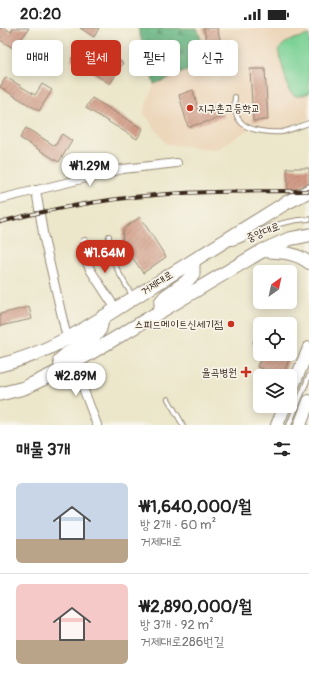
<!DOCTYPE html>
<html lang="ko">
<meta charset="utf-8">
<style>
:root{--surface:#fff;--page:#f6f6f6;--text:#222;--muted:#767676;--line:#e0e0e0;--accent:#c8321e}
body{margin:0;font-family:Pangolin,"Poor Story",sans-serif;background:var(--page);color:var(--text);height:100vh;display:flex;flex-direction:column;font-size:15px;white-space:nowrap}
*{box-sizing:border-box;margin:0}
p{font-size:13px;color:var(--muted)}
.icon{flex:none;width:22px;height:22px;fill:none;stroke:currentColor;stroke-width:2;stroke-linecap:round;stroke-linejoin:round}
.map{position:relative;height:397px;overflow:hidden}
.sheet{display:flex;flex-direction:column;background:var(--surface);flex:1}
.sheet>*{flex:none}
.top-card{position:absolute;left:12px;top:12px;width:285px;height:36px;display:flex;gap:8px}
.needle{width:26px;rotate:33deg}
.controls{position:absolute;left:253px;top:237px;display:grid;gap:8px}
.controls a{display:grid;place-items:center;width:44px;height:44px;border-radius:6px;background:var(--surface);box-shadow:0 2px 10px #0003;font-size:20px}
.price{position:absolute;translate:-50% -34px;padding:0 9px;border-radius:14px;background:#fff;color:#222;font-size:13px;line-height:26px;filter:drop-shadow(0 1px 2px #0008)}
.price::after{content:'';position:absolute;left:50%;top:24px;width:12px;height:9px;margin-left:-6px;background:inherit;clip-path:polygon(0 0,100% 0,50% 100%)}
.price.selected{background:var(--accent);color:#fff}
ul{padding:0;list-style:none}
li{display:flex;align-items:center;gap:12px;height:100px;padding:0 16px}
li+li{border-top:1px solid var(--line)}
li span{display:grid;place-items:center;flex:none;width:112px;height:80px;border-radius:6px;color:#555}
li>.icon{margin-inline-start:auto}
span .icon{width:48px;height:48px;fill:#fffc;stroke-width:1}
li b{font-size:17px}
h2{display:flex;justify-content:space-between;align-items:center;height:48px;padding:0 16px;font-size:17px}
.chip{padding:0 14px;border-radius:6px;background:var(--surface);box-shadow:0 2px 10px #0003;font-size:14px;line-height:36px}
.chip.selected{background:var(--accent);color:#fff}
.status{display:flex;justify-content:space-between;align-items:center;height:28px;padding:0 20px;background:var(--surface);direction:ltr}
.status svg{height:11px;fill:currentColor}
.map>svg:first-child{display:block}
</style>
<div class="status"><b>20:20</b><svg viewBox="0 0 49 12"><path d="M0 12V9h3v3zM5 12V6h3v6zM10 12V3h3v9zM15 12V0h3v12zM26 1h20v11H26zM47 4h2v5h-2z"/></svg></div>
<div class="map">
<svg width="309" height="397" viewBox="0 0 309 397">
<defs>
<pattern id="forest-firs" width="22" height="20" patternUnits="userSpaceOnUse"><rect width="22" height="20" fill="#64b47f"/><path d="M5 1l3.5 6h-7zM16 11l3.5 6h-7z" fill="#549367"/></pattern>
<pattern id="building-hatch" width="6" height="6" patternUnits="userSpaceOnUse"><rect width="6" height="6" fill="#d09782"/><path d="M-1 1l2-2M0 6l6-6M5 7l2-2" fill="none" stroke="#aa7b6a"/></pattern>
</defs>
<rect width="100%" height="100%" fill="#f7f3e8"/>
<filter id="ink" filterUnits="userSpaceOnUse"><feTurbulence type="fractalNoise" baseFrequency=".025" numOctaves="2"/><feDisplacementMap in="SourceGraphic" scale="8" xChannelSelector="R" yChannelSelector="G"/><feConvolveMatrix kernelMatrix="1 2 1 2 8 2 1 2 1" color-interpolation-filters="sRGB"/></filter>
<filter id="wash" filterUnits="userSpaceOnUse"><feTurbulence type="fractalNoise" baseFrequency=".012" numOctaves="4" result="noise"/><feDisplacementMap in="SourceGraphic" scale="16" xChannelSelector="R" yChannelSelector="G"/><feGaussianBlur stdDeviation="0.9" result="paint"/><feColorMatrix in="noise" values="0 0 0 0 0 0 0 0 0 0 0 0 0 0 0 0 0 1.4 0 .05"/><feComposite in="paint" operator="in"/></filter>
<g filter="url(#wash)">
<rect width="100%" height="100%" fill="#ece7cb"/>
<polygon fill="#edd7bb" points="197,0 309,0 309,91 279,102 254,98 216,122 166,116 143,84 154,56 209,34"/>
<polygon fill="url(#forest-firs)" stroke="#506f4e" points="138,0 197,0 209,34 154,56"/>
<path fill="#7bd296" stroke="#5b7e5a" d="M309,7V65C300,68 296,71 289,63L278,22C286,12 297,10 309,7Z"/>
<g id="blocks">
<g fill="url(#building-hatch)">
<polygon points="0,0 5,0 11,4 13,0 29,0 15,21 0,12"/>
<polygon points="80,0 99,0 94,9"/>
<polygon points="203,0 217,0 222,18 210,21"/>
<polygon points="77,22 106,40 113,28 123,35 110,56 71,31"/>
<polygon points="250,41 265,41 268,92 253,93"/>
<polygon points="6,49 35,67 42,56 52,62 39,83 0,59"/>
<polygon points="193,62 199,84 221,77 224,89 188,99 179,67"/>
<polygon points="92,70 143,101 137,111 86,80"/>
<polygon points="26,100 55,118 62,106 72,113 59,134 20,110"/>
<polygon points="287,140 309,140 309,155 288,165"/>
<polygon points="140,189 166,229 143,245 122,214 123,201"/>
<polygon points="29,279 32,291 0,298 0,286"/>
<polygon points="259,297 260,297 260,317 253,315"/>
<polygon points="262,326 291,326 283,348 257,339"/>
</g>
</g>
</g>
<g filter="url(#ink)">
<use href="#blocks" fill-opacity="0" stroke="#948874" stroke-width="1"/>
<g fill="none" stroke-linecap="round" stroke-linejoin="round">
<defs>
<g id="lane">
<path d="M235,69C234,77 234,86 240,93C247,103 270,105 282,104C291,102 300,98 309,95"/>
<polyline points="109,208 107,219 119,245 133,269"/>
<path d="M232,215C241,213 249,208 257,204C273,197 292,192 309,191"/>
<polyline points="168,371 183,397"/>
<polyline points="289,397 309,348"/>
</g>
<g id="street">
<polyline points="36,162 44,211 67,310"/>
<polyline points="0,171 123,141 177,135"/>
<polyline points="85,214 87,235 91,243 116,281"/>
<polyline points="77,334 80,352 97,397"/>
</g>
<g id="secondary">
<path d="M262,223C278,224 296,224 309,235"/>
<polyline points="290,365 309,320"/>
<polyline points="277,397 285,378"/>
<polyline points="300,397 309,373"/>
</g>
<g id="primary">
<polyline points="161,283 161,274 166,268 186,254 193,246 193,233"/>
<path d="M0,337C49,326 93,296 135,269C184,238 234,207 284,176L309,163"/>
<polyline points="62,342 60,332 68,325 94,309 100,301 103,289"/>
<polyline points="0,366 24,360 62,342 262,223 289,211 309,207"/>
</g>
</defs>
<use href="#lane" stroke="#948874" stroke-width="6"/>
<use href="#street" stroke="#948874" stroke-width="10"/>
<use href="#secondary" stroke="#948874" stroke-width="14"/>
<use href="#primary" stroke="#948874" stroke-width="15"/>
<use href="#lane" stroke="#fff" stroke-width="4"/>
<use href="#street" stroke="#fff" stroke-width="8"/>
<use href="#secondary" stroke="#fff" stroke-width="12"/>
<use href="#primary" stroke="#fff" stroke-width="13"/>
<defs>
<path id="rail" d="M0,194C69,176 143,165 214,164C246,163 277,163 309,163"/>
</defs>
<use href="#rail" stroke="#3b2a1e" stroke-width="4"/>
<use href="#rail" stroke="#f7f3e8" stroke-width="2.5" stroke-dasharray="8" stroke-linecap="butt"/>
</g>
</g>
<g fill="#c8321e" stroke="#f7f3e8" stroke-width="1.5">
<circle cx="190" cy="80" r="4"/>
<circle cx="231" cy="296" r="4"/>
<path d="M244 338h4v4h4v4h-4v4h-4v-4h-4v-4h4z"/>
</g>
<g text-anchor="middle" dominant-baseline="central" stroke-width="3.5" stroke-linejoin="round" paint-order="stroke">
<g font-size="11" fill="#3b2a1e" stroke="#f7f3e8" text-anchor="end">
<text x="198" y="80" text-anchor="start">지구촌고등학교</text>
<text x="223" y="296">스피드메이트신세기점</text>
<text x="237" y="344">율곡병원</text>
</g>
<g font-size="11" fill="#3b2a1e" stroke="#f7f3e8">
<text transform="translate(263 204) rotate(-22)">중앙대로</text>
<text transform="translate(157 255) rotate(-32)">거제대로</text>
</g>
</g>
</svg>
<div class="controls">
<a><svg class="needle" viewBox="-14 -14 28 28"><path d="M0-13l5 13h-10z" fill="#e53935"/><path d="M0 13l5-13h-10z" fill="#767676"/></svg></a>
<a><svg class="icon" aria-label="locate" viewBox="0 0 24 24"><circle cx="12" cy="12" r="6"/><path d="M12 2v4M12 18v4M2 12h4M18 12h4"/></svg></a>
<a><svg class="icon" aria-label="layers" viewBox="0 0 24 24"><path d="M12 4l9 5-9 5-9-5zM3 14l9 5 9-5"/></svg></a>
</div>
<b class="price" style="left:90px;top:159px">₩1.29M</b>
<b class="price selected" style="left:105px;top:246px">₩1.64M</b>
<b class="price" style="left:76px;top:369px">₩2.89M</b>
<div class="top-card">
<a class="chip">매매</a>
<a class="chip selected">월세</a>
<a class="chip">필터</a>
<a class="chip">신규</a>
</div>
</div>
<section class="sheet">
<h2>매물 3개<svg class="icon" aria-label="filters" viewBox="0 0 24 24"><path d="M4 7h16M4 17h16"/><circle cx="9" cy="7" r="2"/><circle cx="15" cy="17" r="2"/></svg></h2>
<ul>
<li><span style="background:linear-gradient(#c9d6e8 70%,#b9a48a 0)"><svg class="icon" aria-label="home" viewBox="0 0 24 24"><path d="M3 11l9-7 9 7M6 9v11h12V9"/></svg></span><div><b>₩1,640,000/월</b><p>방 2개 · 60 m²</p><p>거제대로</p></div></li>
<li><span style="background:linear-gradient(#f6c9c9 70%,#b9a48a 0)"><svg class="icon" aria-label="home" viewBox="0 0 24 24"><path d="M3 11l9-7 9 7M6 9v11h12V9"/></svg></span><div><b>₩2,890,000/월</b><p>방 3개 · 92 m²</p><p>거제대로286번길</p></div></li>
</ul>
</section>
